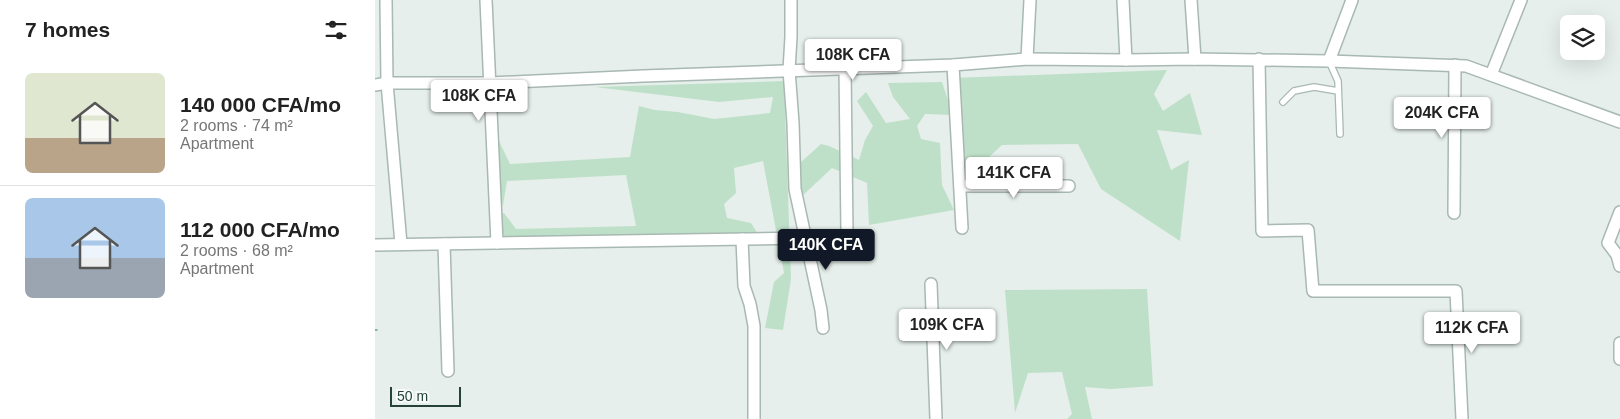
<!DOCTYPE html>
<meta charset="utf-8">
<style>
:root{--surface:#fff;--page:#f6f6f6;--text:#222;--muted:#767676;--line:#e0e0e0;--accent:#111827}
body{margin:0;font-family:Helvetica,sans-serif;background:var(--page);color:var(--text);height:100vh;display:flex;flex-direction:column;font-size:19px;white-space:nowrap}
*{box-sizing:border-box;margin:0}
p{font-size:16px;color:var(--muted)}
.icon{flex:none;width:28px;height:28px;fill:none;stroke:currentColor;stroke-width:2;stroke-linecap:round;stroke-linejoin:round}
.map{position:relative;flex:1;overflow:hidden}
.drawer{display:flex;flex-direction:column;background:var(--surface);width:375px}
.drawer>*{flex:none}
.fabs{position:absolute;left:1185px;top:15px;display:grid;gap:10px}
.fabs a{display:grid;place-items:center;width:45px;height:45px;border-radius:8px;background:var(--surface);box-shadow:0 5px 20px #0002;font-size:25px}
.scale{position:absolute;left:15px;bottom:12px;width:71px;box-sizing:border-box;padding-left:5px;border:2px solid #24423a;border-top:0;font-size:14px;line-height:18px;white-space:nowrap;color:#24423a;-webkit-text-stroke:4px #f7fbf9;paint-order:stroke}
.price{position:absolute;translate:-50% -42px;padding:0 11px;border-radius:5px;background:#fff;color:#222;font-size:16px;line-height:32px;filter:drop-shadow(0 1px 2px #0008)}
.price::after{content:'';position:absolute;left:50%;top:30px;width:15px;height:11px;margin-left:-8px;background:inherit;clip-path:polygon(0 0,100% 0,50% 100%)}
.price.active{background:var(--accent);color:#fff}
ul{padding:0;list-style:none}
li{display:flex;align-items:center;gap:15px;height:125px;padding:0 25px}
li+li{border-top:1px solid var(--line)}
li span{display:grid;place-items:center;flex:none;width:140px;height:100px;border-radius:8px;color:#555}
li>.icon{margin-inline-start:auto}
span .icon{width:60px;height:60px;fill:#fffc;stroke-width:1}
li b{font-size:21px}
h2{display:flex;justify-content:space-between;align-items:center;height:60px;padding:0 25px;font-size:21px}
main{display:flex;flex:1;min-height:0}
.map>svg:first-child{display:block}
</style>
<main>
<section class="drawer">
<h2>7 homes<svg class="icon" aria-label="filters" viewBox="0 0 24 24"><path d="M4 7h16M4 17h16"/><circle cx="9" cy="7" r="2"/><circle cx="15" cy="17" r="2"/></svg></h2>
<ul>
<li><span style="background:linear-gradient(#dfe7d0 65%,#b9a48a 0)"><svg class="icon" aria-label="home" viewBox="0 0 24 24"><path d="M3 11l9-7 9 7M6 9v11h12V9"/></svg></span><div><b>140 000 CFA/mo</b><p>2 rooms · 74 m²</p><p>Apartment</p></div></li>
<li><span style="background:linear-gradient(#a9c7e8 60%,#9aa5b1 0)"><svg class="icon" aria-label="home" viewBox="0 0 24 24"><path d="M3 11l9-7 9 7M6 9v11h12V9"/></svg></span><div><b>112 000 CFA/mo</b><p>2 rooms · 68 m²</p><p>Apartment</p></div></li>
</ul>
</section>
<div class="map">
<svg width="1245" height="419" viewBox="0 0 1245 419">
<rect width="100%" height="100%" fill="#e6efeb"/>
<g fill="#bfe0c8">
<polygon points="792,70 779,94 788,111 815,93 827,135 782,130 796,170 814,160 805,241 726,189 703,144 627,145 602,168 584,158 578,78"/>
<polygon points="409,81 416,279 408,330 390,328 399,282 409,273 388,161 359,168 361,193 349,204 352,218 376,223 388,242 133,240 116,219 129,213 141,229 261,226 251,175 132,181 128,205 117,205 111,146 122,137 135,164 255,157 264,106 280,110 303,112 339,119 395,113 398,97 344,102 220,87"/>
<polygon points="567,82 578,115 550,114 542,126 546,139 565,143 567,185 579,210 494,225 492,183 457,168 426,197 425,163 446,144 454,146 484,160 490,140 498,126 482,101 491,92 511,123 535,119 518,97 513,83"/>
<polygon points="772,289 778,386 736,389 710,387 717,419 692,419 697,414 687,372 653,373 640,413 630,290"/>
</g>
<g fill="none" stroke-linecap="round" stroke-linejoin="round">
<defs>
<g id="lane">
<polyline points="954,61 963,81 965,134"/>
<polyline points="908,102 919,91 939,87 963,91"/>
</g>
<g id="street">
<polyline points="11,0 12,83 26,244"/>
<polyline points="111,0 122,243"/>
<polyline points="416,0 416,37 414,70 418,123 420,189 446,310 448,328"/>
<polyline points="748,0 751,60"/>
<polyline points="816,0 820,59"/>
<polyline points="652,59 655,0"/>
<polyline points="884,59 887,231 933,230 938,291 1081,291 1087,419"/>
<polyline points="954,61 977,0"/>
<polyline points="578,65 587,228"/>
<polyline points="470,68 472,233"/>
<polyline points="1116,75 1146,0"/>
<polyline points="0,85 12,83 115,83 268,76 578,65 652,59 751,60 820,59 954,61 1091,66 1245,122"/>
<polyline points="585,186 694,186"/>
<polyline points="1245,212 1233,243 1242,255 1245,266"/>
<polyline points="1079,213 1080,65"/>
<polyline points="367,239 369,286 375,304 379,326 379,419"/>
<polyline points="69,244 73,371"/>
<polyline points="0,245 430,238"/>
<polyline points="556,284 561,419"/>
<polyline points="1245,343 1245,359"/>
</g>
</defs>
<use href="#lane" stroke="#a8b8b2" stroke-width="8"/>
<use href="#street" stroke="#a8b8b2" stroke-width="14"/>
<polyline stroke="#86b3a5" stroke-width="2" stroke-dasharray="2.5 4" stroke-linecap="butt" points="0,330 6,330"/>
<use href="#lane" stroke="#fff" stroke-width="5.5"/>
<use href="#street" stroke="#fff" stroke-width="11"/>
</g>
</svg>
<div class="fabs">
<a><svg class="icon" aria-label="layers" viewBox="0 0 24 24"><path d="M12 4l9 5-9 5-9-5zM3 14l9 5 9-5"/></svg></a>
</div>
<div class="scale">50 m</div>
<b class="price" style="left:478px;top:81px">108K CFA</b>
<b class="price" style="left:104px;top:122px">108K CFA</b>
<b class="price" style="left:1067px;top:139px">204K CFA</b>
<b class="price" style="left:639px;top:199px">141K CFA</b>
<b class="price active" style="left:451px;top:271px">140K CFA</b>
<b class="price" style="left:572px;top:351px">109K CFA</b>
<b class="price" style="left:1097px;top:354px">112K CFA</b>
</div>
</main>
